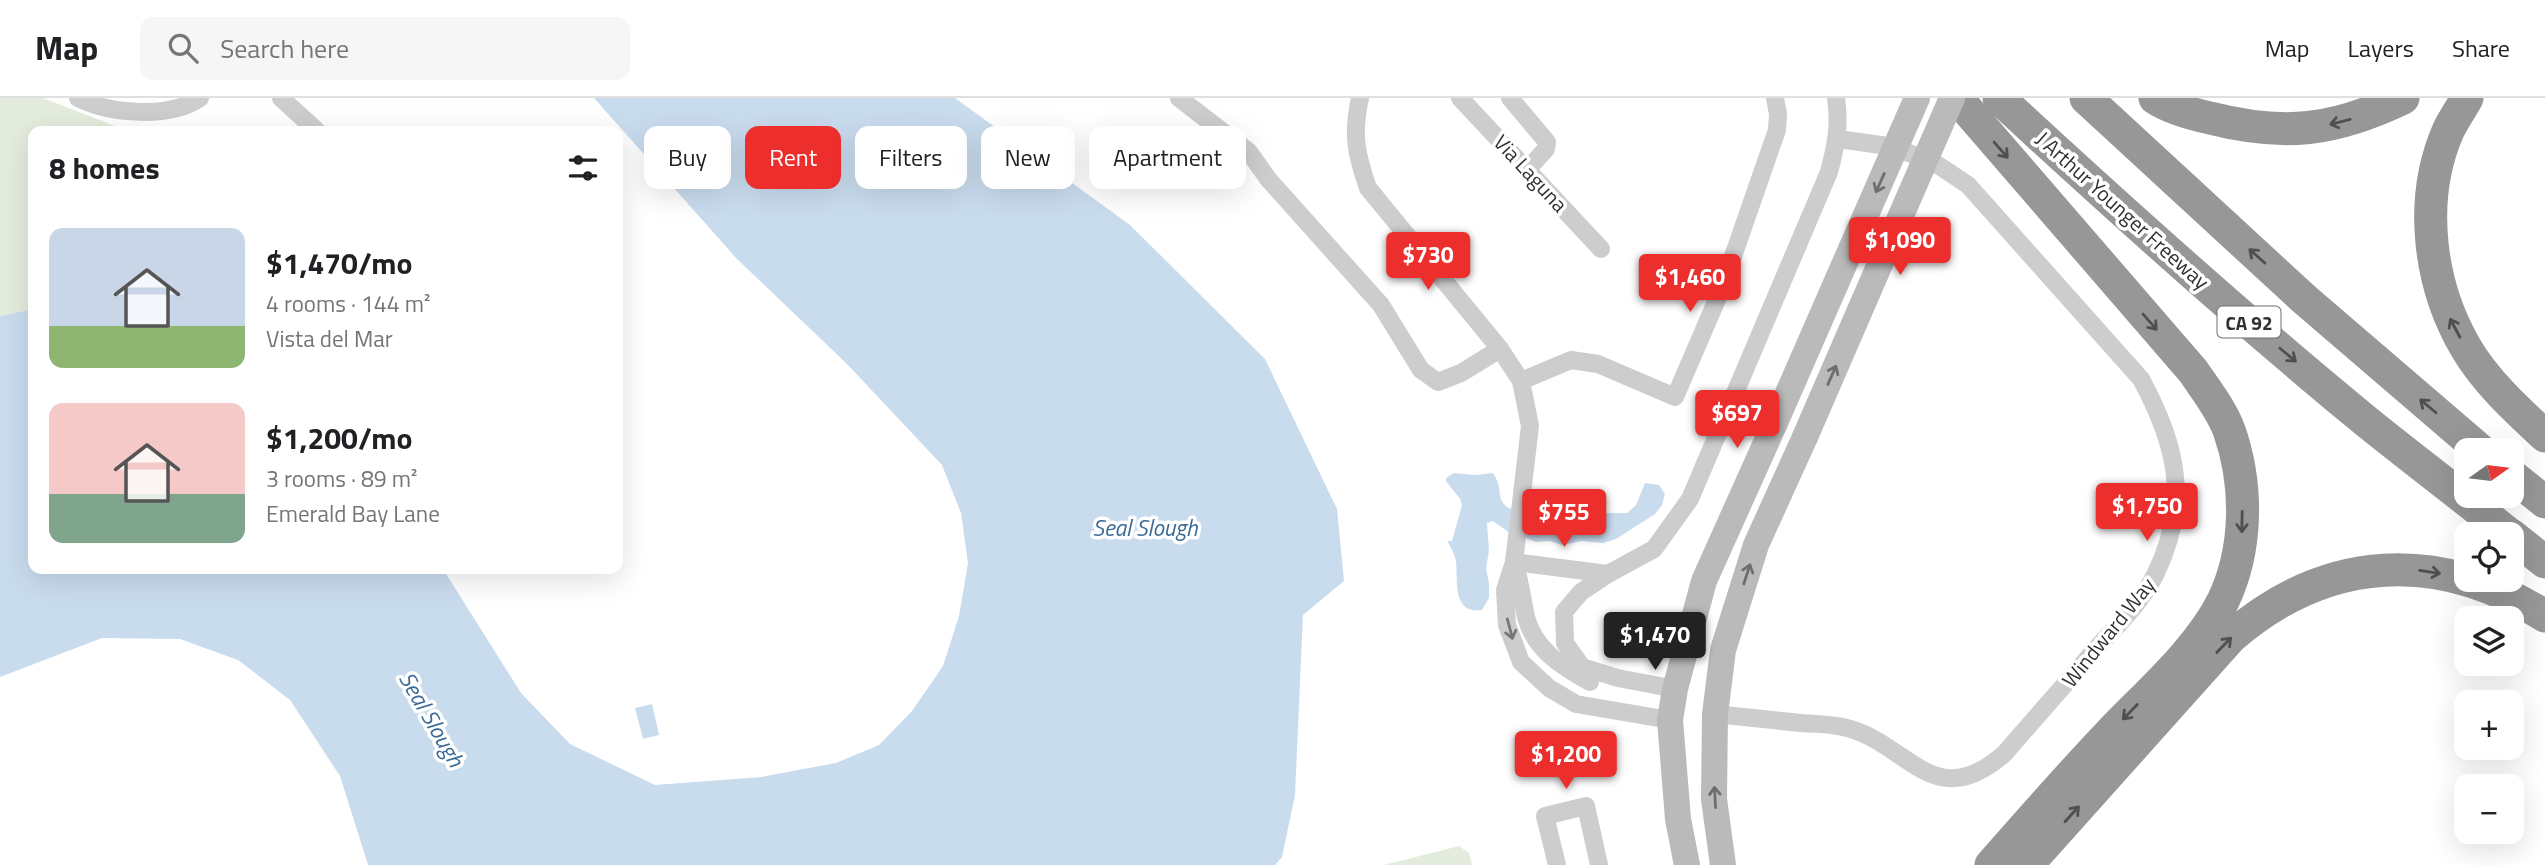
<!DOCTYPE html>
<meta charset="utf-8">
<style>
:root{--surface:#fff;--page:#f6f6f6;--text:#202124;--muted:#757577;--line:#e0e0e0;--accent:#ec2e2c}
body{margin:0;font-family:"Titillium Web",sans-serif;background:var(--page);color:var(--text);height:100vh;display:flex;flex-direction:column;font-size:26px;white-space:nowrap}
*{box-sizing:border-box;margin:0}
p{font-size:23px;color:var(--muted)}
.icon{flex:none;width:38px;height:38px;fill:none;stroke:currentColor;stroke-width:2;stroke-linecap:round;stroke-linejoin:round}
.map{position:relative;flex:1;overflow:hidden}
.drawer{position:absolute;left:28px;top:28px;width:595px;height:448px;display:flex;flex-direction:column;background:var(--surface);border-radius:14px;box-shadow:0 7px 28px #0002}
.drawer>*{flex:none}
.top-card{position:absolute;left:644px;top:28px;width:665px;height:63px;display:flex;gap:14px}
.needle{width:46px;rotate:76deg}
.controls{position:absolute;left:2454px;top:340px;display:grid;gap:14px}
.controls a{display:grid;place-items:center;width:70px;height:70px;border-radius:14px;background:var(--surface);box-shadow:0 7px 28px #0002;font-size:35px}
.price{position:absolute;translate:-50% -60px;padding:0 16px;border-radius:7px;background:var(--accent);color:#fff;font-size:23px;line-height:46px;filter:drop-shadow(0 2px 4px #0008)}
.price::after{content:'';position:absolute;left:50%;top:42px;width:21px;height:16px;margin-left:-10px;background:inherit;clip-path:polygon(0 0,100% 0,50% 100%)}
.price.current{background:#222;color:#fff}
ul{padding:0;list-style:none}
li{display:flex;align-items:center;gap:21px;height:175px;padding:0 21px}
li span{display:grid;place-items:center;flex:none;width:196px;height:140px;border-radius:14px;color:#555}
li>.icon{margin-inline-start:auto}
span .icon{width:84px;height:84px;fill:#fffc;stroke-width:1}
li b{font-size:30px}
h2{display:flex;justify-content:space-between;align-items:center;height:84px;padding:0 21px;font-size:30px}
.pill{padding:0 24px;border-radius:14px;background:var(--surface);box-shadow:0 7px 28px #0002;font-size:24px;line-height:63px}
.pill.current{background:var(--accent);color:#fff}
header{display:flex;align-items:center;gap:42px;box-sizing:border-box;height:98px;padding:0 35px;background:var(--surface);border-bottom:2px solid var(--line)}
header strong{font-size:33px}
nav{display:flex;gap:38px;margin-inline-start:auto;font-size:24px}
.search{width:490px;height:63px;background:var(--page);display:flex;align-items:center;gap:18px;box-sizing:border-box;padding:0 24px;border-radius:14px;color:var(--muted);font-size:26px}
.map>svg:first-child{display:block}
</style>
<header>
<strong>Map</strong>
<div class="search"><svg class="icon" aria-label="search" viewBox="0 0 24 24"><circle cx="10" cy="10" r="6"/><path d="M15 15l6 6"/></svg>Search here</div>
<nav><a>Map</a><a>Layers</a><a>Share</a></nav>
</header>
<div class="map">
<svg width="2545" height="767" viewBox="0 0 2545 767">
<rect width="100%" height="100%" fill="#fff"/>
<g fill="#e4eddd">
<polygon points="0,0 43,0 115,28 113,33 33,33 33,211 0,218"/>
<polygon points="1459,748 1469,755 1472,767 1384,767"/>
</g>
<g fill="#c9dcee">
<polygon points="594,0 955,0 1130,127 1265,261 1337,411 1344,483 1303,517 1295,697 1282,759 1275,767 368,767 340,678 290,602 238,562 180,541 102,540 0,579 0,218 33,211 33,471 443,471 521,595 570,646 655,687 761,679 836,665 879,647 912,613 943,568 959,518 968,465 961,415 942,367 847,266 737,161"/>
<path d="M1454,375L1475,377L1493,375C1498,383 1499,387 1500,397C1503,417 1529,414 1545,415L1557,400L1568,399L1596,415H1627L1636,407L1645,385L1659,387L1665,396L1662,407L1655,416L1616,441L1603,445L1582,443L1562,447L1549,443L1536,444L1507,433L1493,423L1487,425L1489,452L1486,471L1489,485V500L1482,512C1452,517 1458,482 1456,464C1455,457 1451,449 1447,443H1452L1462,407L1460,401L1446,383V380Z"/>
<polygon points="652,606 659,637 643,641 635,610"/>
</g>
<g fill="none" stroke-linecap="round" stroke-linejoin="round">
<g stroke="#cdcdcd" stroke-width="18">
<path d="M78,0C110,16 169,21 200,0"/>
<polyline points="281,0 317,33"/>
<polyline points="1179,0 1249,54 1269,82 1381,207 1421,272 1438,284 1461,275 1500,251"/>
<path d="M1360,0C1352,36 1356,56 1368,90L1500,251L1521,283L1530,328L1514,464L1505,492L1507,527L1521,564L1549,590L1576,606L1670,622"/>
<polyline points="1460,0 1601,151"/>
<polyline points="1510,0 1547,44 1546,51 1527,72"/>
<polyline points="1521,283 1571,262 1598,266 1675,299 1722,190 1777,32 1778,16 1775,0"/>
<path d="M1514,464C1520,482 1522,500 1526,519C1534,551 1562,569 1590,584"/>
<polyline points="1514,464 1608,476"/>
<path d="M1675,591L1618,580L1582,569L1565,545L1564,514L1581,494L1608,476L1654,451L1690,401L1829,74C1836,48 1840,27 1836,0"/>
<path d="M1715,616C1744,619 1772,622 1801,625C1815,626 1830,626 1843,629C1908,643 1933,719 2005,655C2034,621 2064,588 2093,554C2115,530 2142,504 2156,475C2190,404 2177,347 2141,281L1968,87L1932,63L1888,48L1838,41"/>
<polyline points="1557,767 1545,718 1586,708 1599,767"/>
</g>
<g stroke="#bababa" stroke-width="26">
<polyline points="1687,767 1678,721 1670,622 1675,591 1704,483 1774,327"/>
<polyline points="1723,767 1714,701 1715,616 1723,552 1756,447 1805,339"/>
</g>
<g stroke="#979797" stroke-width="33">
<path d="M1957,0L2193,273C2206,292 2221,311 2229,332C2248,386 2248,451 2223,503C2198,553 2146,597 2109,636C2068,679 2030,723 1991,767"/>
<path d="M1999,0C2119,111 2240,220 2367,324C2414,362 2462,398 2509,436"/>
<polyline points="2086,0 2303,200 2480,352"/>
<path d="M2155,0C2170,10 2192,16 2210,20C2285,39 2334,33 2403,0"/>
<path d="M2467,0C2461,11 2453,22 2448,33C2418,102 2429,187 2466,250C2486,284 2517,312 2545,338"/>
<polyline points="2511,377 2545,404"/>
<polyline points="2511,437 2545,464"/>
<path d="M2027,767L2231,539C2327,456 2438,451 2545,518"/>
</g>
<g stroke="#bababa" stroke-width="26">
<polyline points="1774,327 1917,0"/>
<polyline points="1805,339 1952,0"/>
</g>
</g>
<defs><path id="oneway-shaft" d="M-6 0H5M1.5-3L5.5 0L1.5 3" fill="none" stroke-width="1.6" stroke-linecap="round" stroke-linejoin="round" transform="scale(1.75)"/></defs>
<g stroke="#4f4f4f">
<use href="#oneway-shaft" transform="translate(2340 24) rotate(166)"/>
<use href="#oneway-shaft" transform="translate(2001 52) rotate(49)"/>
<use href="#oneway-shaft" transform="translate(2257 158) rotate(-138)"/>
<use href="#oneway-shaft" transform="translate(2150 224) rotate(49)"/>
<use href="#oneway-shaft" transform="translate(2455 230) rotate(-118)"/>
<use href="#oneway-shaft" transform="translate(2288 257) rotate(40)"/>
<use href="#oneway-shaft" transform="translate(2428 308) rotate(-140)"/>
<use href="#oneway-shaft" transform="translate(2242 424) rotate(91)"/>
<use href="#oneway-shaft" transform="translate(2430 474) rotate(9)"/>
<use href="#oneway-shaft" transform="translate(2224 547) rotate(-46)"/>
<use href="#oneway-shaft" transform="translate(2130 614) rotate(134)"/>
<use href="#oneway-shaft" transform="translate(2072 716) rotate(-48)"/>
</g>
<g stroke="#6e6e6e">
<use href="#oneway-shaft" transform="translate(1880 85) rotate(114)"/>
<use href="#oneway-shaft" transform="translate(1832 277) rotate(-66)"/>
<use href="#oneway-shaft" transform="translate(1747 476) rotate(-72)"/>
<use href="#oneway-shaft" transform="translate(1715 699) rotate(-93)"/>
</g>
<use stroke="#777" href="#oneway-shaft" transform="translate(1510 531) rotate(75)"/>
<g text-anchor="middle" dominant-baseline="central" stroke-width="7" stroke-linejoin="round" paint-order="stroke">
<rect fill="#fff" stroke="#6e6e6e" stroke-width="2" x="2217.5" y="208.5" width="63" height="31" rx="5"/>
<g font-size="19" font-weight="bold" fill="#303030">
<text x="2249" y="224">CA 92</text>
</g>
<g font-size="21" fill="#303030" stroke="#fff">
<text transform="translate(1531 75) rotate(47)">Via Laguna</text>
<text transform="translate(2123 112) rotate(42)">J Arthur Younger Freeway</text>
<text transform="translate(2108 534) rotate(-51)">Windward Way</text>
</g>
<g font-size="23" font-style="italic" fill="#3a6a95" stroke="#fff">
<text x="1145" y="429">Seal Slough</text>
<text transform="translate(432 621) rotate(60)">Seal Slough</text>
</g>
</g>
</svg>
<div class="controls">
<a><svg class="needle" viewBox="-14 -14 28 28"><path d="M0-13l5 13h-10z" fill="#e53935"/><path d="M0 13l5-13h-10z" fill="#757577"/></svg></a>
<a><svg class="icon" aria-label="locate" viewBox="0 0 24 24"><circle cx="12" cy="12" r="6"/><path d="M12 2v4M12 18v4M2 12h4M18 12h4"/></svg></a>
<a><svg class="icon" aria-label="layers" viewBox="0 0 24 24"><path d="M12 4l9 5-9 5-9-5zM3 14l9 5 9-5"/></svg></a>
<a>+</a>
<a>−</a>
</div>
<b class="price" style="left:1900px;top:179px">$1,090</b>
<b class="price" style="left:1428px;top:194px">$730</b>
<b class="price" style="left:1690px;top:216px">$1,460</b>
<b class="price" style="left:1737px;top:352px">$697</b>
<b class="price" style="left:2147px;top:445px">$1,750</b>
<b class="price" style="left:1564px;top:451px">$755</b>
<b class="price current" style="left:1655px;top:574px">$1,470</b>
<b class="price" style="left:1566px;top:693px">$1,200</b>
<div class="top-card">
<a class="pill">Buy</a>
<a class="pill current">Rent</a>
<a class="pill">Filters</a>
<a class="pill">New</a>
<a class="pill">Apartment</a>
</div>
<section class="drawer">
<h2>8 homes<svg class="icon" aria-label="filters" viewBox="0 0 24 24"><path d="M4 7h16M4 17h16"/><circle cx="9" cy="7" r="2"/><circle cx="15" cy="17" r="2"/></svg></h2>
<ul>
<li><span style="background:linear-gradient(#c9d6e8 70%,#8fb573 0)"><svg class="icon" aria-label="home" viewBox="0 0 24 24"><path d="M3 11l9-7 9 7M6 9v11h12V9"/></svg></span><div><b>$1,470/mo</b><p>4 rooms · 144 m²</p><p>Vista del Mar</p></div></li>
<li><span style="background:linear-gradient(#f6c9c9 65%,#7fa58c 0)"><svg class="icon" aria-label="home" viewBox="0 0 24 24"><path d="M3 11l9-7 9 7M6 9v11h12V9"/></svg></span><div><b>$1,200/mo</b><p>3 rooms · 89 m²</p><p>Emerald Bay Lane</p></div></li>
</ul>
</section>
</div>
